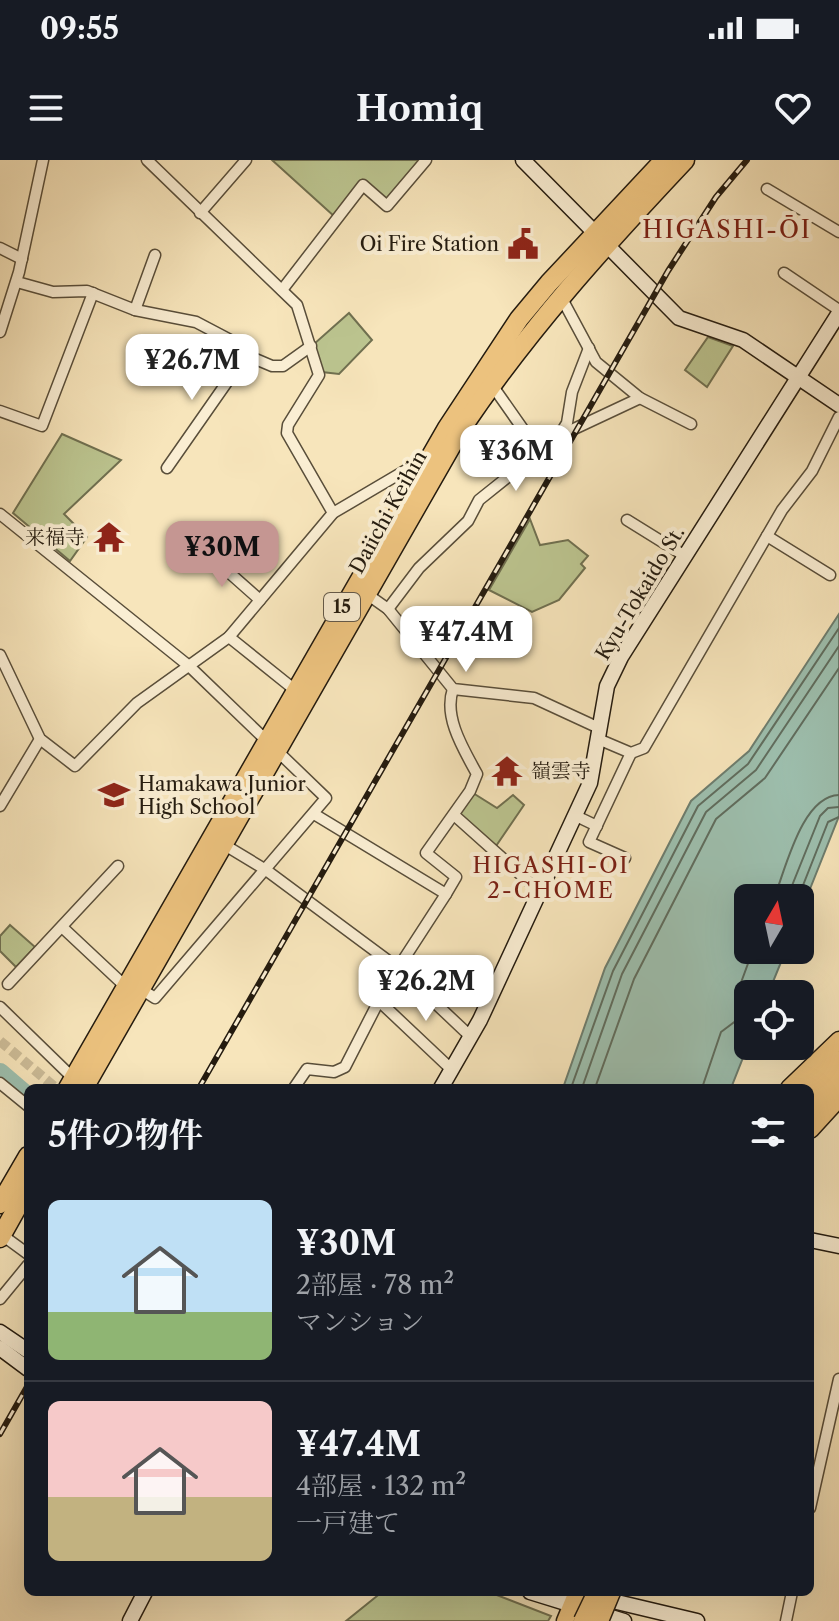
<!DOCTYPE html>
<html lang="ja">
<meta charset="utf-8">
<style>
:root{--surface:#171b24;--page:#242831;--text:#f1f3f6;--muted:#9ea1a6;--line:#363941;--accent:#c59692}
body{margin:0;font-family:"Libre Caslon Text","Noto Serif JP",serif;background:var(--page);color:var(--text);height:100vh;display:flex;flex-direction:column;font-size:30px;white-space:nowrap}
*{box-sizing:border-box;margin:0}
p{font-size:26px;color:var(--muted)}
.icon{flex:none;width:44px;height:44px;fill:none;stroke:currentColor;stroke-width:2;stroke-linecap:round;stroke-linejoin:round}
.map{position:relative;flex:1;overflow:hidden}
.side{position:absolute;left:24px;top:924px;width:790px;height:512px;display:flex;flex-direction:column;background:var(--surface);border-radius:12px;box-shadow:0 8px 32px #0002}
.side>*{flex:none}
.needle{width:52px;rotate:9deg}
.buttons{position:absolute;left:734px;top:724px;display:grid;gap:16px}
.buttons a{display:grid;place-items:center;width:80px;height:80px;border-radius:12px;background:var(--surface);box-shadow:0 8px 32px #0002;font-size:40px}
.price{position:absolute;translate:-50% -68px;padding:0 18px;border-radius:16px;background:#fff;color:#222;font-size:26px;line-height:52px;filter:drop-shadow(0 2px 4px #0008)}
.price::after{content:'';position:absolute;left:50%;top:48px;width:24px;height:18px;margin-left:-12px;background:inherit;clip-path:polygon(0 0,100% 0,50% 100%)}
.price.active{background:var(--accent);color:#111}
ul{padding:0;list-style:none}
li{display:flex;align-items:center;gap:24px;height:200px;padding:0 24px}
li+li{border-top:2px solid var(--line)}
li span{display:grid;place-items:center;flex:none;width:224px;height:160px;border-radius:12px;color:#555}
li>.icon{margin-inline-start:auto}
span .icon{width:96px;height:96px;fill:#fffc;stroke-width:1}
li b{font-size:34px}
h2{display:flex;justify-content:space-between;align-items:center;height:96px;padding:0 24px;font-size:34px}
.status{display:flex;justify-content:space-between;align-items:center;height:56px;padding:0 40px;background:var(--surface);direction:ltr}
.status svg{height:22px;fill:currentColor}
header{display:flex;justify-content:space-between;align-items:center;height:104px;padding:0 24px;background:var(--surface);font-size:36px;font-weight:700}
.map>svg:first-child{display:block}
</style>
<div class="status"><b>09:55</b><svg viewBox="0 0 49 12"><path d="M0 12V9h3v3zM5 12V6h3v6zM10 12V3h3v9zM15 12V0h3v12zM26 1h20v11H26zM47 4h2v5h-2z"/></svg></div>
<header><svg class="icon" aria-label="menu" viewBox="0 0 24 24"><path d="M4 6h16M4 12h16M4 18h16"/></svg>Homiq<svg class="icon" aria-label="heart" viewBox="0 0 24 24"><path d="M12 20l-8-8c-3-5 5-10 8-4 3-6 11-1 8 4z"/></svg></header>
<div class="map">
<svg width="839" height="1461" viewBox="0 0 839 1461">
<rect width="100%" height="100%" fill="#f7e5bb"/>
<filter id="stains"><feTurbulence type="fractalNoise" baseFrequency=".0025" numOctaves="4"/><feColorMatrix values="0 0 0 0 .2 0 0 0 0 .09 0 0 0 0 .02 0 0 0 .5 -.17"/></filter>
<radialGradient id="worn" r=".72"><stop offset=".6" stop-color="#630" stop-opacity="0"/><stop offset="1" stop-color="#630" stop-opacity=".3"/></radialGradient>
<g fill="#bcc590" stroke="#707050" stroke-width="2">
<polygon points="272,0 422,0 388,41 363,20 335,57"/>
<polygon points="349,153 372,180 339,214 322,212 314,184"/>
<polygon points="708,177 733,186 707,227 685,210"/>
<polygon points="62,274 121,300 64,354 87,377 70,401 13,353"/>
<polygon points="530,359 540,385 568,380 588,396 581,404 585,408 559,440 532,452 489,430"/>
<polygon points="473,633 497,648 513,635 524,645 494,689 458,655"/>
<polygon points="10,765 35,787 16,807 0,791 0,776"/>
<polygon points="382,1432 489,1432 551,1456 548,1461 346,1461"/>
</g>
<polygon fill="#9dbfae" stroke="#6d7d6e" stroke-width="2" points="839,454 839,656 800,754 800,738 748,738 748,790 786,790 768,834 748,834 748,885 731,928 563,928 605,808 691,641 749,591"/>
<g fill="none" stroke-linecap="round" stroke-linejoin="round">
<g stroke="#606d5e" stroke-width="2">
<path d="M774,738C786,708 802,636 839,635"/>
<polyline points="787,738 820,656 828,648 839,647"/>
<polyline points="798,738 828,662 839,657"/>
<polyline points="571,928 613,811 698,646 748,604 839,468"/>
<polyline points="582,928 622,814 706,652 756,610 839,486"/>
<polyline points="595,928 634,819 716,659 765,618 839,508"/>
<polyline points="702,928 721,872 745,854 739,828 753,790"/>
</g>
<polyline stroke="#9dbfae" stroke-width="20" points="0,913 28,937"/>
<polyline stroke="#cdbd99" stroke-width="10" stroke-dasharray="10 5" stroke-linecap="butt" points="0,881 56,928"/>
<defs>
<g id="street">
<polyline points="147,0 297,145 319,215 288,265 287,273 333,353"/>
<polyline points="767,29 839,72"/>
<polyline points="200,53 246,0"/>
<polyline points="0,88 22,99"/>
<polyline points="784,113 839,150"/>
<polyline points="17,122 53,132 87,131 135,150 196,162 234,182 246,195 272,206 283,206 311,186"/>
<polyline points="282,130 363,25 387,46 426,0"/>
<polyline points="560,135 596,202 640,238 691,264"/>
<polyline points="135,150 155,95"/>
<polyline points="0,172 19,112 43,0"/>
<polyline points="492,225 539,292"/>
<polyline points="0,251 42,266 93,133"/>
<polyline points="559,276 640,238"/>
<polyline points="167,308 246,195"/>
<polyline points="0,354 189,506 326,638 155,838 141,829"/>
<polyline points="627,360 685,396"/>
<polyline points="767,376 830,415"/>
<polyline points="207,393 260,440"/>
<polyline points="364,432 388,449 453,529 534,538 599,568"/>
<polyline points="388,449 419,408 468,361 479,340 559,276 567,263 572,232 589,188"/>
<polyline points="229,477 295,530"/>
<polyline points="0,495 40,579 75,606 137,543 229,477 333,353 406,310 423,310"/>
<polyline points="598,579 631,593 644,588 782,350 812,311 839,257"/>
<polyline points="0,646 40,579"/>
<polyline points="454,655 538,730"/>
<polyline points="574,655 597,666"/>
<polyline points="223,684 266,710 398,808 470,876"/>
<polyline points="625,698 589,682 631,593"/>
<path d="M446,734L456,717L426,693L470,631L477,614C464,590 443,557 453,529"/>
<polyline points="62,767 126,827"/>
<polyline points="8,824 118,706"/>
<polyline points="379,841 451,909"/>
<polyline points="0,847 74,919"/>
<polyline points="0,923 28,946"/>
<polyline points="294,928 307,909 334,912 345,907 387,825 446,734 314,654"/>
<polyline points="2,1075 28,1094"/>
<polyline points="0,1139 28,1105"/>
<polyline points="810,1348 839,1219"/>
<polyline points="786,1461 792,1432"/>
</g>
<g id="secondary">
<polyline points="523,0 679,158 743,180 839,245"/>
<polyline points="441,928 480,860 590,623 607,526 621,497 839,153"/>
<polyline points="810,1080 839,1086"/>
<polyline points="0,1172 28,1191"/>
<polyline points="0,1188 28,1209"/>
<polyline points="530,1432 624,1461"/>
<polyline points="600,1438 697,1461"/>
<polyline points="130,1461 145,1432"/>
</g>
<g id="primary">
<polyline points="789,928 839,880"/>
<polyline points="565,1461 577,1432"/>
</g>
<g id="highway">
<polyline points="68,928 447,268 519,159 549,123 664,0"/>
<path d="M84,928L460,271C526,172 604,86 685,0"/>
<polyline points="809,928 839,900"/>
<polyline points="810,948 839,917"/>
<polyline points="810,969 839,937"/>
<polyline points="0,1044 28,996"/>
<polyline points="0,1078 28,1028"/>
</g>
</defs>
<use href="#street" stroke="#594e3a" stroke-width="13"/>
<use href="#secondary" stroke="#241b0f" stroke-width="17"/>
<use href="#primary" stroke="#241b0f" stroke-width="19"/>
<use href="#highway" stroke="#241b0f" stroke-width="21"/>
<use href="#street" stroke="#faeed3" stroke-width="10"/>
<use href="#secondary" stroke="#faeed3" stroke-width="14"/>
<use href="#primary" stroke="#ecc27e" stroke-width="16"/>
<use href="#highway" stroke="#ecc27e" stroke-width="18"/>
<defs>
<g id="rail">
<polyline points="199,928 668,111 716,37 747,0"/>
<polyline points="0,1274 28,1225"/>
</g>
</defs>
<use href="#rail" stroke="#241b0f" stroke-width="6"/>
<use href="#rail" stroke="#faeed3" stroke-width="3" stroke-dasharray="9" stroke-linecap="butt"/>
<defs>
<g id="highway-bridge">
<polyline points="583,1461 597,1432"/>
<polyline points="599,1461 611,1432"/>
</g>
</defs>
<use href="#highway-bridge" stroke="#241b0f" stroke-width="21" stroke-linecap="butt"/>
<use href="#highway-bridge" stroke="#ecc27e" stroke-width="18"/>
</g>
<defs>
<symbol id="civic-bare" viewBox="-9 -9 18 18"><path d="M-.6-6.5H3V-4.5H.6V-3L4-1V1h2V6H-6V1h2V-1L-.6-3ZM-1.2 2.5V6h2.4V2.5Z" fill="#8f2418" stroke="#faeed3" stroke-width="2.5" paint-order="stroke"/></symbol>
<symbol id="temple-bare" viewBox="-9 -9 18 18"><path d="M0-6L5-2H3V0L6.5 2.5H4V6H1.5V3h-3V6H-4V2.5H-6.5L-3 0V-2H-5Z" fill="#8f2418" stroke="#faeed3" stroke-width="2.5" paint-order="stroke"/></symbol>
<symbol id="school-bare" viewBox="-9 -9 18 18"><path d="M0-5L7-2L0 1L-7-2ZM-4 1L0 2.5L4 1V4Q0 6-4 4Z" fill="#8f2418" stroke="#faeed3" stroke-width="2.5" paint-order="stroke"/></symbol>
</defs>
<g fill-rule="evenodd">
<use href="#civic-bare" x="501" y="62" width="44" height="44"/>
<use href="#temple-bare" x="87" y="355" width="44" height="44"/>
<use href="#temple-bare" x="485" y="589" width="44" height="44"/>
<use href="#school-bare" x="92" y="613" width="44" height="44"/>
</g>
<g text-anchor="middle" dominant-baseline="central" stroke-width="8" stroke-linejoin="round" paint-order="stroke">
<rect fill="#faeed3" stroke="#645a4a" stroke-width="2" x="324" y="433" width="36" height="28" rx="6"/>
<g font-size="18" font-weight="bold" fill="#241b0f">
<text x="342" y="447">15</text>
</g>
<g font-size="20" fill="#241b0f" stroke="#faeed3" text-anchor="end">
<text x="499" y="84">Oi Fire Station</text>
<text x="85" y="377">来福寺</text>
<text x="531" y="611" text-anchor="start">嶺雲寺</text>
<text x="138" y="624" text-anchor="start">Hamakawa Junior<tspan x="138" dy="23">High School</tspan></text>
</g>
<g font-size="20" fill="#241b0f" stroke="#faeed3">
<text transform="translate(388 352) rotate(-61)">Daiichi Keihin</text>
<text transform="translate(640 433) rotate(-59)">Kyu-Tokaido St.</text>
</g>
<g font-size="22" letter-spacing="2" fill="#7a1f14" stroke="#faeed3">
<text x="551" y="705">HIGASHI-OI<tspan x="551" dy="25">2-CHOME</tspan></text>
</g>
<g font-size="24" letter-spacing="2" fill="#7a1f14" stroke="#faeed3">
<text x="727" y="69">HIGASHI-ŌI</text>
</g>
</g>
<rect width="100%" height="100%" filter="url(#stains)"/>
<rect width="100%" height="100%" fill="url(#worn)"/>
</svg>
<div class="buttons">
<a><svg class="needle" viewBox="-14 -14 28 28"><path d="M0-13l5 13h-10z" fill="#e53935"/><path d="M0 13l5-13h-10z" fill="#9ea1a6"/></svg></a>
<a><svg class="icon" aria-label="locate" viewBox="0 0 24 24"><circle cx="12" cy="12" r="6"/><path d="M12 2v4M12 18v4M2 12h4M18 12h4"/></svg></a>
</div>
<b class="price" style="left:192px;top:242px">¥26.7M</b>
<b class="price" style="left:516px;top:333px">¥36M</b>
<b class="price active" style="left:222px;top:429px">¥30M</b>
<b class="price" style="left:466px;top:514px">¥47.4M</b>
<b class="price" style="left:426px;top:863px">¥26.2M</b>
<section class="side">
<h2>5件の物件<svg class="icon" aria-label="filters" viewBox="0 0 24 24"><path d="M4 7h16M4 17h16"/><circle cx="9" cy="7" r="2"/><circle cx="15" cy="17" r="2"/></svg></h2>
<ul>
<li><span style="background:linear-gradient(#bfe0f5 70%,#8fb573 0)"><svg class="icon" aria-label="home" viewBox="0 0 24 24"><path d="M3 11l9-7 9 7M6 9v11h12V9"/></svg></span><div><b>¥30M</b><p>2部屋 · 78 m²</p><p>マンション</p></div></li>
<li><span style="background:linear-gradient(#f6c9c9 60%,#c2b280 0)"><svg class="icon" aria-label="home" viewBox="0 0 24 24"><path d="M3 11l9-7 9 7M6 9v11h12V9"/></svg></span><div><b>¥47.4M</b><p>4部屋 · 132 m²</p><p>一戸建て</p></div></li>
</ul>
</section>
</div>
